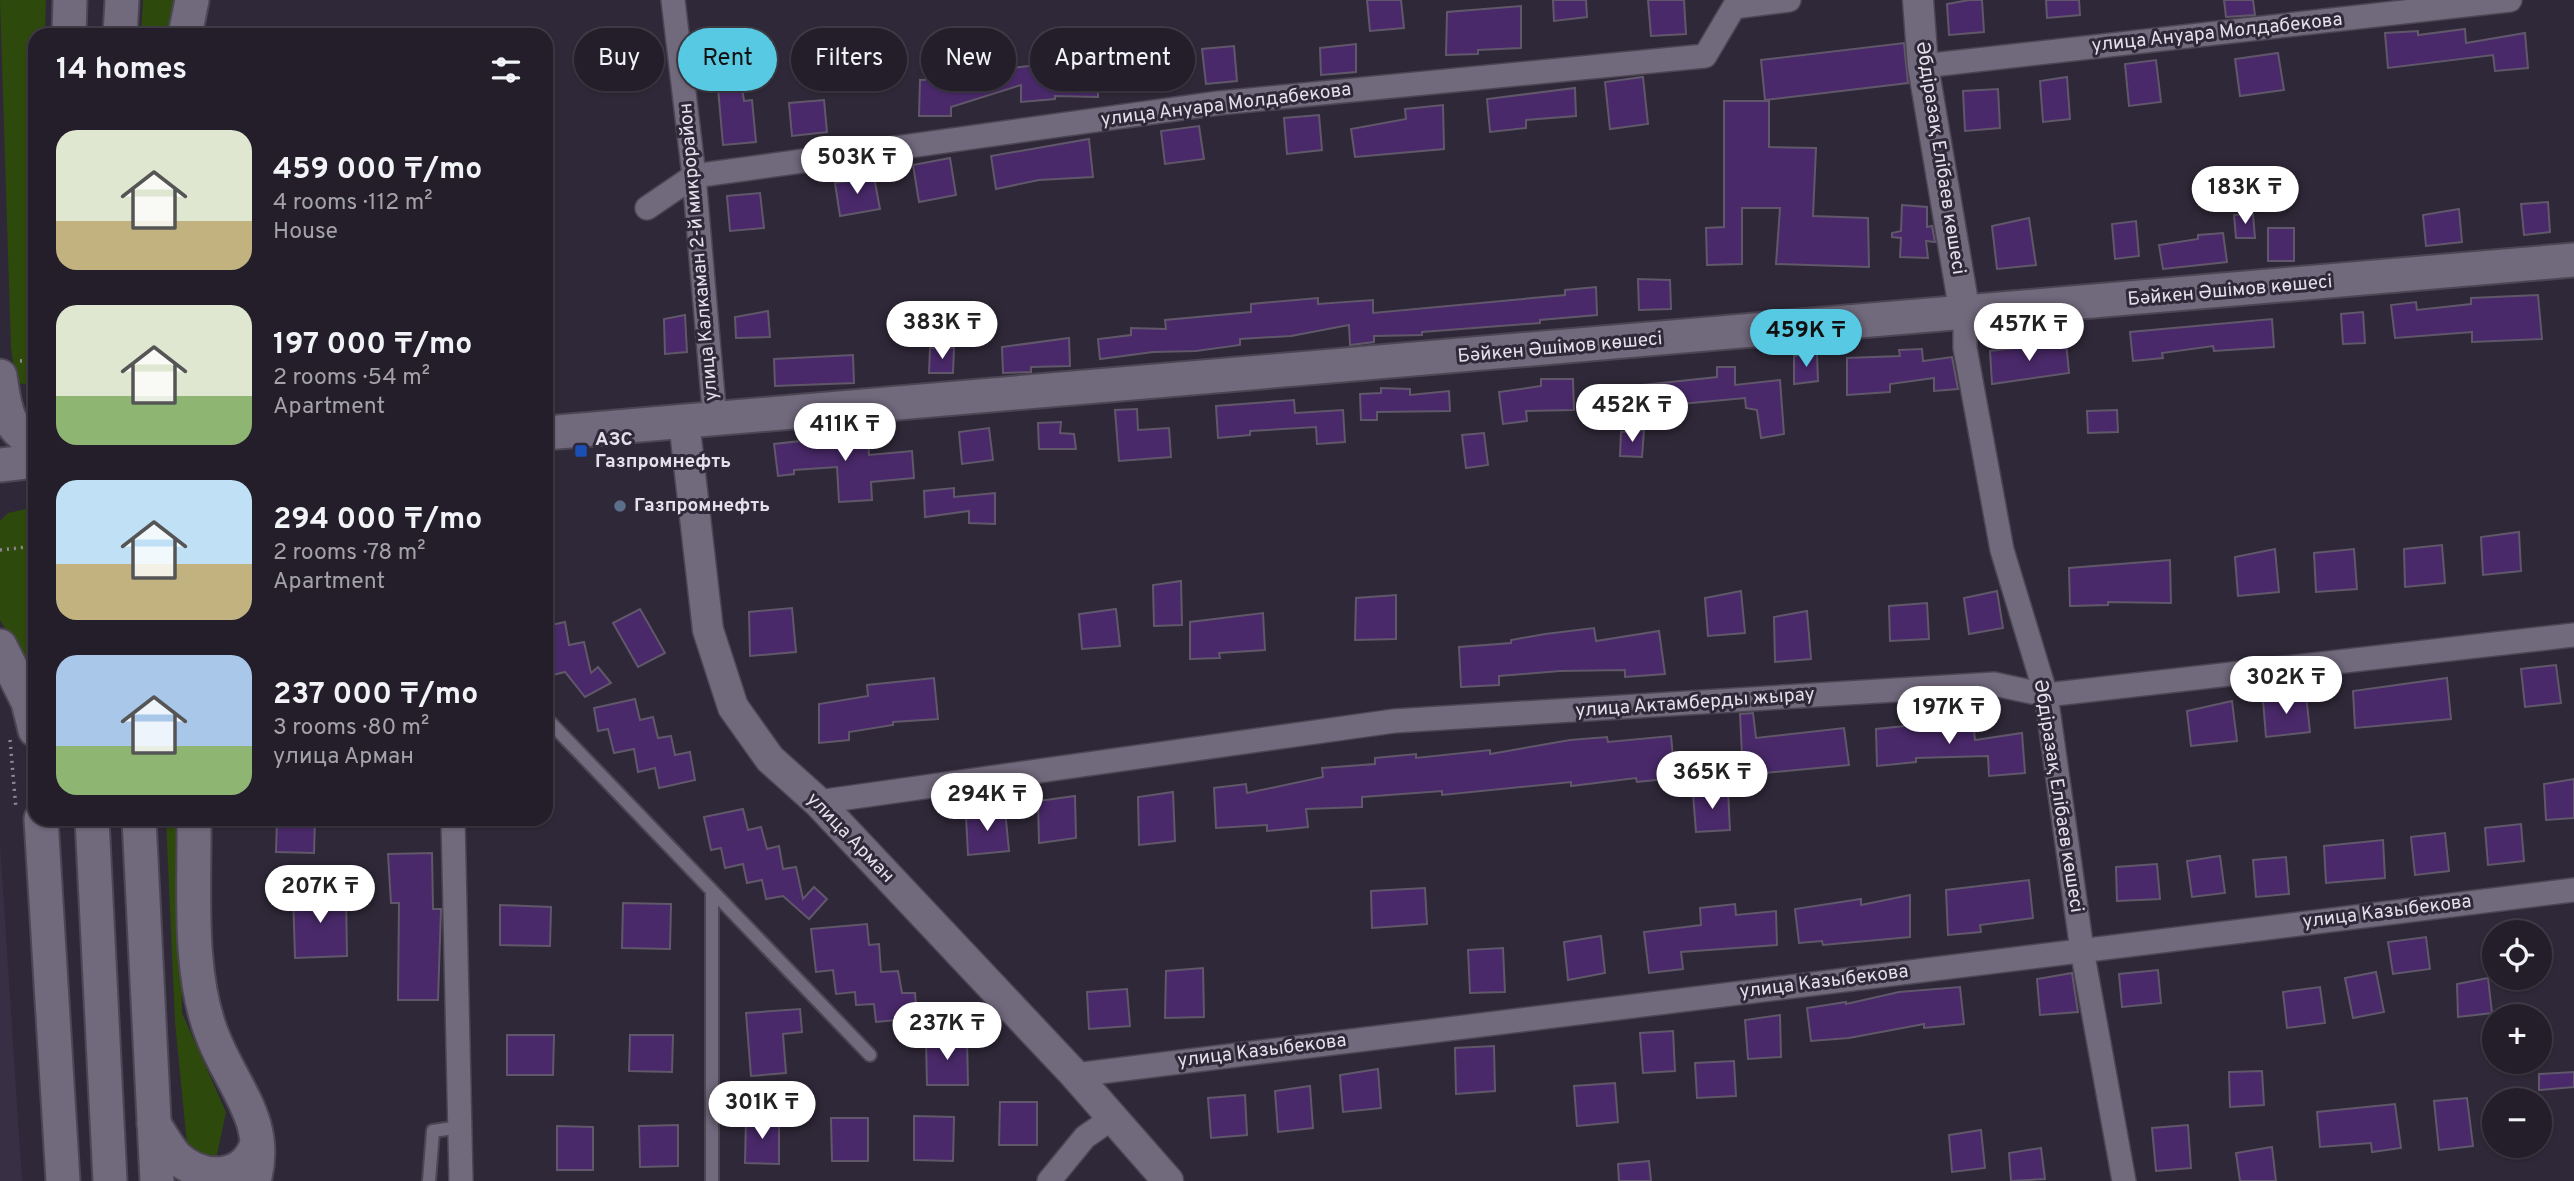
<!DOCTYPE html>
<meta charset="utf-8">
<style>
:root{--surface:#231e2a;--page:#2f2b36;--text:#f1f3f6;--muted:#a3a2a8;--line:#403c47;--accent:#57c9e2}
body{margin:0;font-family:Overpass,sans-serif;background:var(--page);color:var(--text);height:100vh;display:flex;flex-direction:column;font-size:26px;white-space:nowrap}
*{box-sizing:border-box;margin:0}
p{font-size:23px;color:var(--muted)}
.icon{flex:none;width:38px;height:38px;fill:none;stroke:currentColor;stroke-width:2;stroke-linecap:round;stroke-linejoin:round}
.map{position:relative;flex:1;overflow:hidden}
.side{position:absolute;left:28px;top:28px;width:525px;height:798px;display:flex;flex-direction:column;background:var(--surface);border-radius:21px;box-shadow:0 2px 5px #0004,0 0 0 2px var(--line)}
.side>*{flex:none}
.top-card{position:absolute;left:574px;top:28px;width:665px;height:63px;display:flex;gap:14px}
.buttons{position:absolute;left:2482px;top:920px;display:grid;gap:14px}
.buttons a{display:grid;place-items:center;width:70px;height:70px;border-radius:50%;background:var(--surface);box-shadow:0 2px 5px #0004,0 0 0 2px var(--line);font-size:35px}
.price{position:absolute;translate:-50% -60px;padding:0 16px;border-radius:24px;background:#fff;color:#222;font-size:23px;line-height:46px;filter:drop-shadow(0 2px 4px #0008)}
.price::after{content:'';position:absolute;left:50%;top:42px;width:21px;height:16px;margin-left:-10px;background:inherit;clip-path:polygon(0 0,100% 0,50% 100%)}
.price.selected{background:var(--accent);color:#111}
ul{padding:0;list-style:none}
li{display:flex;align-items:center;gap:21px;height:175px;padding:0 28px}
li span{display:grid;place-items:center;flex:none;width:196px;height:140px;border-radius:21px;color:#555}
li>.icon{margin-inline-start:auto}
span .icon{width:84px;height:84px;fill:#fffc;stroke-width:1}
li b{font-size:30px}
h2{display:flex;justify-content:space-between;align-items:center;height:84px;padding:0 28px;font-size:30px}
.tag{padding:0 24px;border-radius:32px;background:var(--surface);box-shadow:0 2px 5px #0004,0 0 0 2px var(--line);font-size:24px;line-height:63px}
.tag.selected{background:var(--accent);color:#111}
.map>svg:first-child{display:block}
</style>
<div class="map">
<svg width="2574" height="1181" viewBox="0 0 2574 1181">
<rect width="100%" height="100%" fill="#2f2838"/>
<polygon fill="#392f45" points="0,844 22,1181 0,1181"/>
<g fill="#2e490c">
<polygon points="0,0 46,0 45,35 35,35 33,385 16,383 11,348"/>
<polygon points="143,0 177,0 171,35 141,35"/>
<polygon points="35,507 35,679 0,620 0,521 8,513"/>
<polygon points="166,819 179,819 182,1013 226,1112 214,1169 188,1154 175,1022"/>
</g>
<g fill="#492969" stroke="#60586a" stroke-width="2">
<polygon points="1367,0 1401,0 1404,28 1370,31"/>
<polygon points="1553,0 1586,0 1587,17 1554,21"/>
<polygon points="1648,0 1684,0 1686,34 1651,36"/>
<polygon points="1969,0 1982,0 1984,32 1949,35 1947,4"/>
<polygon points="2046,0 2079,0 2080,15 2047,18"/>
<polygon points="2224,0 2253,0 2255,15 2226,17"/>
<polygon points="1521,6 1521,48 1478,50 1478,54 1446,55 1447,12"/>
<polygon points="2465,29 2466,43 2525,33 2528,68 2495,71 2493,55 2388,68 2385,33 2418,31 2418,35"/>
<polygon points="1172,32 1176,79 1143,82 1140,34"/>
<polygon points="734,33 744,101 752,100 756,142 723,145 717,77 707,78 701,38"/>
<polygon points="1904,43 1908,83 1765,100 1761,60"/>
<polygon points="1356,44 1356,72 1321,75 1320,48"/>
<polygon points="1234,46 1237,81 1206,84 1202,49"/>
<polygon points="2278,53 2284,90 2240,96 2235,59"/>
<polygon points="992,57 996,70 1054,63 1098,63 1098,97 1055,96 1055,99 1021,102 1021,85 951,107 951,116 919,116 920,80 959,78 957,70"/>
<polygon points="2156,60 2161,102 2129,106 2125,64"/>
<polygon points="1643,77 1648,124 1610,129 1605,82"/>
<polygon points="2067,77 2070,119 2043,122 2040,81"/>
<polygon points="1575,88 1576,116 1526,120 1526,128 1490,132 1487,99"/>
<polygon points="1998,89 2000,128 1965,131 1963,91"/>
<polygon points="824,100 827,132 792,136 789,103"/>
<polygon points="1724,101 1769,101 1769,147 1816,148 1813,216 1868,218 1869,267 1776,264 1780,208 1742,208 1742,264 1707,265 1706,228 1724,227"/>
<polygon points="1443,105 1444,149 1355,157 1351,129 1406,119 1405,109"/>
<polygon points="1319,115 1322,150 1287,154 1284,118"/>
<polygon points="1199,126 1204,159 1165,164 1161,131"/>
<polygon points="1089,139 1093,177 1039,180 996,189 991,156"/>
<polygon points="950,158 956,195 919,202 913,165"/>
<polygon points="874,177 880,209 840,216 835,183"/>
<polygon points="760,193 764,228 730,231 727,196"/>
<polygon points="2548,202 2550,232 2524,235 2521,204"/>
<polygon points="1902,205 1927,207 1927,227 1932,226 1935,242 1926,241 1928,258 1900,257 1901,238 1892,237 1892,233 1901,231"/>
<polygon points="2459,209 2462,242 2426,246 2423,215"/>
<polygon points="2253,214 2255,238 2236,238 2234,215"/>
<polygon points="2029,218 2036,265 1997,269 1992,226"/>
<polygon points="2136,221 2139,256 2115,259 2112,224"/>
<rect x="2268" y="228" width="26" height="33"/>
<polygon points="2223,233 2227,262 2163,269 2159,245 2198,239 2198,235"/>
<polygon points="1638,279 1670,280 1671,309 1639,310"/>
<polygon points="1596,287 1597,315 1540,320 1540,323 1422,332 1422,335 1374,336 1374,342 1350,345 1349,325 1291,336 1240,339 1240,345 1196,351 1153,352 1100,359 1098,339 1131,335 1131,328 1166,329 1165,320 1251,312 1251,304 1318,298 1318,304 1373,300 1373,313 1565,295 1565,290"/>
<polygon points="2538,295 2542,339 2472,342 2472,332 2395,338 2391,305 2416,302 2417,310 2471,304 2471,298"/>
<polygon points="768,311 770,337 736,338 735,317"/>
<polygon points="2363,312 2365,343 2343,344 2341,314"/>
<polygon points="685,315 687,352 665,354 664,319"/>
<polygon points="2272,319 2274,347 2214,351 2213,346 2162,353 2163,358 2133,361 2130,332"/>
<polygon points="1069,338 1070,366 1031,367 1031,372 1003,373 1002,347"/>
<polygon points="2066,342 2069,373 1992,384 1990,351"/>
<polygon points="930,348 954,348 953,373 929,373"/>
<polygon points="1922,349 1923,361 1952,357 1958,389 1934,391 1934,378 1890,384 1890,392 1847,395 1847,358 1900,356 1899,350"/>
<polygon points="1817,353 1818,381 1794,384 1794,356"/>
<polygon points="853,355 854,383 775,386 774,359"/>
<polygon points="1717,367 1735,367 1735,385 1780,380 1784,434 1761,438 1757,410 1746,408 1745,398 1670,405 1670,411 1645,414 1643,385 1717,377"/>
<polygon points="1541,379 1573,379 1574,410 1526,411 1527,421 1503,424 1499,392 1541,386"/>
<polygon points="1381,388 1410,389 1410,395 1449,391 1450,411 1377,412 1377,420 1361,420 1360,394 1381,393"/>
<polygon points="1294,400 1295,413 1343,410 1345,442 1317,444 1316,427 1250,431 1250,435 1218,438 1216,406"/>
<polygon points="1137,409 1138,430 1169,428 1171,457 1119,461 1115,410"/>
<polygon points="2117,410 2118,432 2088,433 2087,411"/>
<polygon points="1061,422 1060,433 1074,434 1076,449 1039,449 1038,423"/>
<polygon points="989,428 993,460 962,464 959,432"/>
<polygon points="1644,430 1642,457 1620,456 1621,432"/>
<polygon points="868,432 869,455 912,451 914,478 871,482 872,500 839,502 837,467 794,470 794,474 778,476 774,444 800,441 800,438"/>
<polygon points="1484,433 1488,465 1466,468 1462,435"/>
<polygon points="954,488 954,497 995,493 995,524 969,523 969,511 925,517 924,491"/>
<polygon points="2519,532 2521,571 2483,575 2481,537"/>
<polygon points="2442,545 2445,583 2405,587 2404,549"/>
<polygon points="2275,549 2279,592 2238,596 2235,557"/>
<polygon points="2354,549 2357,589 2316,592 2314,553"/>
<polygon points="2170,560 2171,603 2108,602 2108,605 2070,606 2069,568"/>
<polygon points="1181,581 1182,625 1154,626 1153,585"/>
<polygon points="1741,591 1745,633 1708,636 1705,598"/>
<polygon points="1997,591 2003,628 1969,634 1964,598"/>
<polygon points="1396,595 1396,639 1355,640 1356,598"/>
<polygon points="1927,603 1929,639 1890,641 1889,606"/>
<polygon points="792,608 796,652 750,656 749,612"/>
<polygon points="640,609 665,653 638,667 613,623"/>
<polygon points="1116,609 1120,646 1082,649 1079,614"/>
<polygon points="1807,611 1811,659 1775,662 1774,617"/>
<polygon points="1263,613 1265,650 1219,653 1220,658 1190,659 1190,622"/>
<polygon points="565,622 569,645 584,642 591,673 598,667 611,683 585,697 565,672 549,676 546,626"/>
<polygon points="1594,628 1596,641 1659,631 1665,674 1625,677 1625,670 1560,671 1499,676 1499,685 1461,687 1459,647 1511,643 1511,640 1545,634"/>
<polygon points="2556,665 2561,703 2525,707 2521,669"/>
<polygon points="934,678 938,719 893,722 893,725 849,732 849,740 819,743 819,704 868,696 867,685"/>
<polygon points="2447,678 2451,719 2355,728 2353,691"/>
<polygon points="2306,694 2310,732 2266,737 2263,700"/>
<polygon points="635,699 640,720 653,717 658,738 671,736 675,755 690,752 695,780 659,788 655,768 638,772 634,749 614,753 608,729 598,731 594,708"/>
<polygon points="2232,701 2237,741 2191,746 2187,711"/>
<polygon points="1753,713 1756,738 1844,728 1849,765 1743,775 1740,714"/>
<polygon points="1973,719 1975,740 2022,733 2025,773 1989,776 1988,756 1916,758 1916,762 1877,766 1876,729"/>
<polygon points="1671,736 1675,778 1637,782 1636,778 1571,786 1571,782 1442,795 1442,791 1362,797 1362,807 1306,809 1308,827 1267,831 1267,825 1216,828 1214,788 1246,784 1247,793 1323,777 1322,768 1375,764 1375,758 1416,754 1416,758 1490,750 1490,754 1570,740 1607,737 1608,742"/>
<polygon points="2574,779 2574,818 2546,820 2544,784"/>
<polygon points="1728,790 1730,830 1696,832 1693,794"/>
<polygon points="1173,792 1175,841 1139,845 1138,797"/>
<polygon points="1075,796 1076,838 1039,843 1038,801"/>
<polygon points="743,809 748,830 761,827 767,849 779,846 783,869 796,867 803,899 814,887 827,899 809,919 783,896 766,899 762,880 747,883 743,864 725,868 721,848 711,850 704,817"/>
<polygon points="1005,810 1009,851 968,855 966,816"/>
<polygon points="277,819 315,819 314,853 276,852"/>
<polygon points="2521,824 2524,861 2488,865 2485,828"/>
<polygon points="2445,833 2449,871 2415,875 2411,837"/>
<polygon points="2383,840 2385,878 2326,883 2324,846"/>
<polygon points="432,853 433,909 441,909 438,1000 398,1000 399,903 391,903 388,854"/>
<polygon points="2220,856 2225,893 2192,897 2187,861"/>
<polygon points="2286,857 2289,894 2256,897 2253,860"/>
<polygon points="2157,864 2160,899 2117,901 2116,867"/>
<polygon points="2029,880 2033,918 1980,925 1981,932 1948,935 1946,890"/>
<polygon points="1425,888 1427,924 1372,928 1371,891"/>
<polygon points="346,893 347,956 295,958 293,894"/>
<polygon points="1910,895 1910,937 1823,945 1822,941 1799,943 1795,909 1861,899 1861,905"/>
<polygon points="623,903 671,904 670,949 622,948"/>
<polygon points="1735,904 1736,915 1776,911 1777,945 1681,952 1683,969 1649,973 1644,932 1701,925 1700,908"/>
<polygon points="500,905 551,907 550,946 500,945"/>
<polygon points="867,924 869,945 879,944 881,972 898,971 902,993 915,993 917,1018 876,1022 874,1004 856,1005 855,992 836,994 833,970 816,972 811,929"/>
<polygon points="1601,936 1605,973 1568,980 1564,942"/>
<polygon points="2426,937 2430,969 2393,974 2388,942"/>
<polygon points="1503,948 1505,992 1470,993 1468,950"/>
<polygon points="1203,968 1204,1017 1165,1018 1166,971"/>
<polygon points="2158,970 2161,1003 2122,1007 2119,974"/>
<polygon points="2376,972 2384,1012 2353,1018 2345,978"/>
<polygon points="2072,973 2078,1012 2040,1015 2037,979"/>
<polygon points="2488,978 2492,1013 2458,1017 2457,984"/>
<polygon points="1960,987 1964,1024 1924,1028 1924,1024 1849,1038 1811,1041 1807,1008 1846,1002 1846,1004 1899,992"/>
<polygon points="2320,987 2325,1023 2287,1028 2283,992"/>
<polygon points="1127,989 1130,1026 1089,1029 1087,992"/>
<polygon points="800,1009 802,1032 783,1034 786,1073 751,1076 746,1013"/>
<polygon points="1780,1015 1781,1057 1748,1059 1745,1020"/>
<polygon points="1673,1031 1675,1071 1643,1073 1640,1033"/>
<polygon points="507,1035 554,1035 553,1075 507,1075"/>
<polygon points="630,1035 673,1035 672,1072 629,1071"/>
<polygon points="967,1039 968,1085 927,1085 926,1040"/>
<polygon points="1494,1046 1495,1091 1456,1094 1455,1048"/>
<polygon points="1734,1061 1736,1096 1697,1098 1695,1063"/>
<polygon points="1378,1069 1381,1108 1343,1112 1340,1075"/>
<polygon points="2262,1071 2264,1105 2230,1107 2229,1072"/>
<polygon points="2574,1072 2574,1087 2539,1090 2539,1074"/>
<polygon points="1615,1083 1618,1122 1577,1126 1574,1086"/>
<polygon points="1310,1086 1313,1128 1278,1132 1275,1091"/>
<polygon points="1245,1095 1247,1135 1211,1138 1208,1098"/>
<polygon points="2467,1098 2473,1146 2439,1150 2434,1101"/>
<polygon points="1000,1102 1037,1102 1037,1145 999,1145"/>
<polygon points="2395,1104 2401,1148 2372,1152 2371,1143 2320,1147 2317,1112"/>
<polygon points="914,1116 954,1117 953,1161 914,1160"/>
<polygon points="831,1118 868,1118 868,1161 832,1161"/>
<polygon points="746,1119 779,1119 779,1164 745,1163"/>
<polygon points="678,1125 678,1166 640,1167 639,1126"/>
<polygon points="2188,1125 2191,1168 2156,1171 2152,1128"/>
<polygon points="557,1126 593,1127 593,1170 557,1170"/>
<polygon points="1981,1130 1985,1168 1952,1172 1949,1135"/>
<polygon points="2272,1147 2276,1181 2240,1181 2236,1153"/>
<polygon points="2041,1148 2045,1179 2011,1181 2009,1153"/>
<polygon points="1649,1161 1651,1181 1619,1181 1618,1164"/>
</g>
<g fill="none" stroke-linecap="round" stroke-linejoin="round">
<defs>
<g id="service">
<polyline points="546,718 870,1055"/>
<polyline points="712,894 712,1181"/>
<polyline points="429,1181 433,1131 460,1127"/>
</g>
<g id="minor">
<polyline points="673,0 694,176 715,420"/>
<polyline points="1923,66 2510,0"/>
<polyline points="647,208 694,176 1219,103 1705,56 1734,7 1789,0"/>
<polyline points="1965,314 1965,348 2002,550 2046,695 2082,950 2124,1181"/>
<polyline points="818,802 1394,721 1994,684 2046,695 2574,635"/>
<polyline points="453,819 461,1181"/>
<polyline points="1075,1075 2574,890"/>
<polyline points="1049,1181 1085,1137 1114,1117"/>
</g>
<g id="tertiary">
<polyline points="1918,0 1923,66 1965,314"/>
<polyline points="684,421 708,630 733,707 770,759 818,802 1075,1075 1168,1181"/>
</g>
<g id="secondary">
<polyline points="69,35 70,0"/>
<polyline points="120,35 122,0"/>
<polyline points="185,35 192,0"/>
<path d="M0,376C5,407 5,427 35,443"/>
<polyline points="546,433 2574,260"/>
<polyline points="0,465 35,461"/>
<polyline points="0,646 28,702 35,730"/>
<polyline points="41,819 63,1181"/>
<polyline points="92,819 110,1181"/>
<polyline points="139,819 157,1181"/>
<path d="M194,819C195,887 187,973 213,1037C234,1090 270,1122 254,1181"/>
<path d="M154,1124C161,1135 168,1148 176,1157C203,1181 243,1181 256,1146"/>
</g>
</defs>
<use href="#service" stroke="#4c4654" stroke-width="16"/>
<use href="#minor" stroke="#4c4654" stroke-width="26"/>
<use href="#tertiary" stroke="#4c4654" stroke-width="33"/>
<use href="#secondary" stroke="#4c4654" stroke-width="37"/>
<g stroke="#8e8895" stroke-width="3.5" stroke-dasharray="2 5" stroke-linecap="butt">
<polyline points="20,361 35,360"/>
<polyline points="0,550 35,546"/>
<polyline points="10,740 16,809"/>
</g>
<use href="#service" stroke="#71697c" stroke-width="12"/>
<use href="#minor" stroke="#71697c" stroke-width="23"/>
<use href="#tertiary" stroke="#71697c" stroke-width="30"/>
<use href="#secondary" stroke="#71697c" stroke-width="33"/>
</g>
<rect fill="#1a4fb4" stroke="#2f2838" stroke-width="2.5" x="574" y="444" width="14" height="14" rx="3.5"/>
<circle fill="#5c6f8a" stroke="#2f2838" stroke-width="2.5" cx="620" cy="506" r="7"/>
<g text-anchor="middle" dominant-baseline="central" stroke-width="6" stroke-linejoin="round" paint-order="stroke">
<g font-size="19" fill="#e4dfea" stroke="#2f2838">
<text transform="translate(2217 33) rotate(-6)">улица Ануара Молдабекова</text>
<text transform="translate(1226 105) rotate(-7)">улица Ануара Молдабекова</text>
<text transform="translate(1940 158) rotate(81)">Әбдіразақ Елібаев көшесі</text>
<text transform="translate(699 252) rotate(-95)">улица Калкаман 2-й микрорайон</text>
<text transform="translate(2230 291) rotate(-5)">Бәйкен Әшімов көшесі</text>
<text transform="translate(1560 348) rotate(-5)">Бәйкен Әшімов көшесі</text>
<text transform="translate(1695 703) rotate(-4)">улица Актамберды жырау</text>
<text transform="translate(2058 796) rotate(81)">Әбдіразақ Елібаев көшесі</text>
<text transform="translate(850 838) rotate(46)">улица Арман</text>
<text transform="translate(2387 912) rotate(-7)">улица Казыбекова</text>
<text transform="translate(1824 982) rotate(-7)">улица Казыбекова</text>
<text transform="translate(1262 1051) rotate(-7)">улица Казыбекова</text>
</g>
<g font-size="19" font-weight="bold" fill="#e4dfea" stroke="#2f2838" text-anchor="start">
<text x="595" y="440">АЗС<tspan x="595" dy="22">Газпромнефть</tspan></text>
<text x="634" y="506">Газпромнефть</text>
</g>
</g>
</svg>
<div class="buttons">
<a><svg class="icon" aria-label="locate" viewBox="0 0 24 24"><circle cx="12" cy="12" r="6"/><path d="M12 2v4M12 18v4M2 12h4M18 12h4"/></svg></a>
<a>+</a>
<a>−</a>
</div>
<b class="price" style="left:857px;top:196px">503K ₸</b>
<b class="price" style="left:2245px;top:226px">183K ₸</b>
<b class="price" style="left:942px;top:361px">383K ₸</b>
<b class="price" style="left:2029px;top:363px">457K ₸</b>
<b class="price selected" style="left:1806px;top:369px">459K ₸</b>
<b class="price" style="left:1632px;top:444px">452K ₸</b>
<b class="price" style="left:845px;top:463px">411K ₸</b>
<b class="price" style="left:2286px;top:716px">302K ₸</b>
<b class="price" style="left:1949px;top:746px">197K ₸</b>
<b class="price" style="left:1712px;top:811px">365K ₸</b>
<b class="price" style="left:987px;top:833px">294K ₸</b>
<b class="price" style="left:320px;top:925px">207K ₸</b>
<b class="price" style="left:947px;top:1062px">237K ₸</b>
<b class="price" style="left:762px;top:1141px">301K ₸</b>
<div class="top-card">
<a class="tag">Buy</a>
<a class="tag selected">Rent</a>
<a class="tag">Filters</a>
<a class="tag">New</a>
<a class="tag">Apartment</a>
</div>
<section class="side">
<h2>14 homes<svg class="icon" aria-label="filters" viewBox="0 0 24 24"><path d="M4 7h16M4 17h16"/><circle cx="9" cy="7" r="2"/><circle cx="15" cy="17" r="2"/></svg></h2>
<ul>
<li><span style="background:linear-gradient(#dfe7d0 65%,#c2b280 0)"><svg class="icon" aria-label="home" viewBox="0 0 24 24"><path d="M3 11l9-7 9 7M6 9v11h12V9"/></svg></span><div><b>459 000 ₸/mo</b><p>4 rooms · 112 m²</p><p>House</p></div></li>
<li><span style="background:linear-gradient(#dfe7d0 65%,#8fb573 0)"><svg class="icon" aria-label="home" viewBox="0 0 24 24"><path d="M3 11l9-7 9 7M6 9v11h12V9"/></svg></span><div><b>197 000 ₸/mo</b><p>2 rooms · 54 m²</p><p>Apartment</p></div></li>
<li><span style="background:linear-gradient(#bfe0f5 60%,#c2b280 0)"><svg class="icon" aria-label="home" viewBox="0 0 24 24"><path d="M3 11l9-7 9 7M6 9v11h12V9"/></svg></span><div><b>294 000 ₸/mo</b><p>2 rooms · 78 m²</p><p>Apartment</p></div></li>
<li><span style="background:linear-gradient(#a9c7e8 65%,#8fb573 0)"><svg class="icon" aria-label="home" viewBox="0 0 24 24"><path d="M3 11l9-7 9 7M6 9v11h12V9"/></svg></span><div><b>237 000 ₸/mo</b><p>3 rooms · 80 m²</p><p>улица Арман</p></div></li>
</ul>
</section>
</div>
